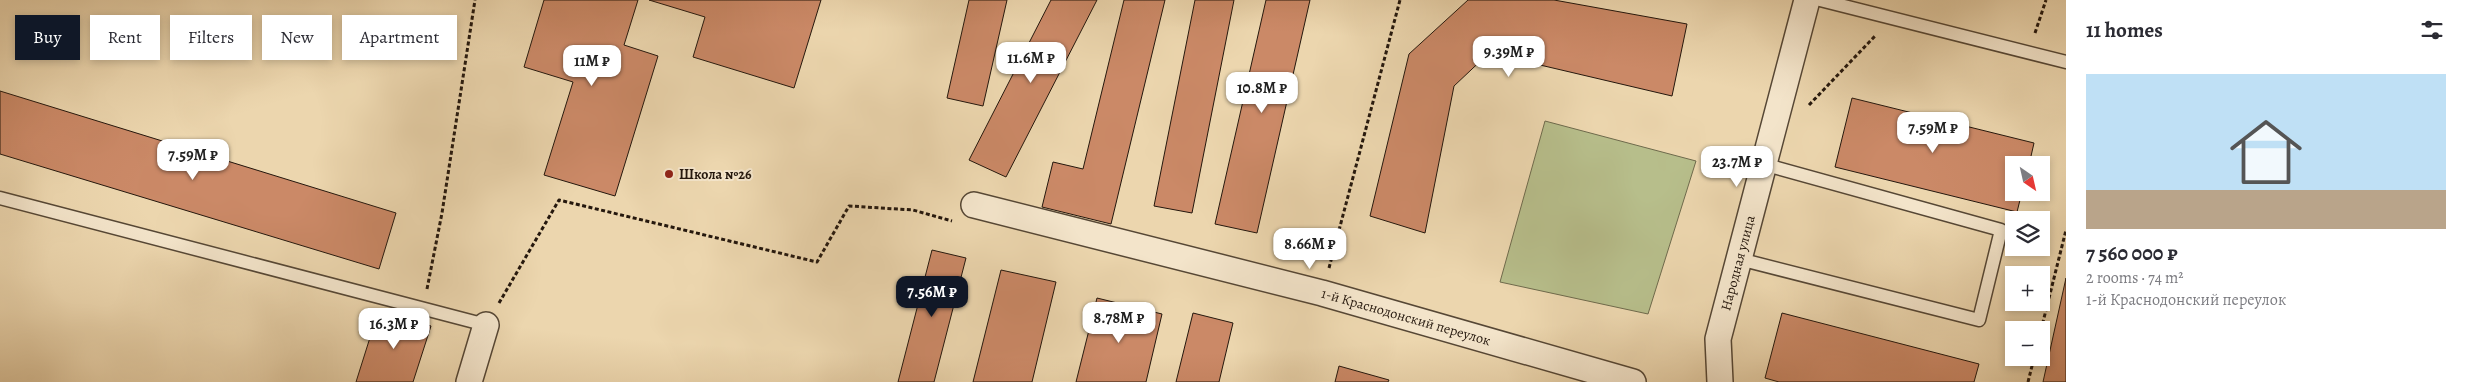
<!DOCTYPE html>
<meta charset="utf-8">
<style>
:root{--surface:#fff;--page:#f7f7f7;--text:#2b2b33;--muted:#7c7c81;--accent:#111827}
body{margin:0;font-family:Alegreya,serif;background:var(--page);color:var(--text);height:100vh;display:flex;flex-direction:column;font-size:19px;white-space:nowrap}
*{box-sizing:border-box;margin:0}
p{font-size:16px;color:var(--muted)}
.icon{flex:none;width:28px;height:28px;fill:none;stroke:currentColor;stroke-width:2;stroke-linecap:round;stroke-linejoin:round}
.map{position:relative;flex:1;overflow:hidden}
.drawer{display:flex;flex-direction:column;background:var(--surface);width:400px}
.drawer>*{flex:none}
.top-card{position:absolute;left:15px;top:15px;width:475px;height:45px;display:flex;gap:10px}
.needle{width:32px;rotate:146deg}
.controls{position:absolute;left:2005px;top:156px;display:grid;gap:10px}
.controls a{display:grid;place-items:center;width:45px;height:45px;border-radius:0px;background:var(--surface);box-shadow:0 2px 8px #0003;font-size:25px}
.price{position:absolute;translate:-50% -42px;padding:0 11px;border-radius:10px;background:#fff;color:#222;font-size:16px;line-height:32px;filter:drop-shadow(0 1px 2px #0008)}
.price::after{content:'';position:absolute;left:50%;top:30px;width:15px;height:11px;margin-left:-8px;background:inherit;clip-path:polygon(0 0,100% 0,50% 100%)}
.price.selected{background:var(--accent);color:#fff}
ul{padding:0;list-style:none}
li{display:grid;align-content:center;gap:10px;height:265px;padding:0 20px}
li span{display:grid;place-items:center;height:155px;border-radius:0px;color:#555}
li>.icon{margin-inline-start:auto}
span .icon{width:90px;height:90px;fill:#fffc;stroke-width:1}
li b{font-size:21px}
h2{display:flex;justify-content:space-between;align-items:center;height:60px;padding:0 20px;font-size:21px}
.tag{padding:0 18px;border-radius:0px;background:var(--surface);box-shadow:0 2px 8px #0003;font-size:18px;line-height:45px}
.tag.selected{background:var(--accent);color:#fff}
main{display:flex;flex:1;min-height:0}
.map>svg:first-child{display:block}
</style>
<main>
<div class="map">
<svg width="2066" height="382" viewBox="0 0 2066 382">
<rect width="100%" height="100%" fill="#ecd6ae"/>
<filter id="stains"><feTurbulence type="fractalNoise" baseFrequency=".004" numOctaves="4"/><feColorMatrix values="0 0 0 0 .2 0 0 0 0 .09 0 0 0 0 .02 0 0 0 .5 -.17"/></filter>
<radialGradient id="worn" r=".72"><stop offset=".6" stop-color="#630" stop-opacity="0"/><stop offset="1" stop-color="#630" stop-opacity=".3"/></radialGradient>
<polygon fill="#b7be8b" stroke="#6e6a4c" points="1545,121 1696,161 1648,314 1500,282"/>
<g fill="#cb8967" stroke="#24170d">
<polygon points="544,0 638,0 624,45 658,56 615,196 544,175 573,82 524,67"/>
<polygon points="649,0 821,0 794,88 693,57 705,17"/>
<polygon points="969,0 1007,0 983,106 947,98"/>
<polygon points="1051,0 1097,0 1006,177 969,160"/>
<polygon points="1124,0 1165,0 1111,224 1042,207 1053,162 1083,169"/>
<polygon points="1195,0 1234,0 1192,213 1154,206"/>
<polygon points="1266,0 1310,0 1257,233 1215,224"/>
<polygon points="1468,0 1554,0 1687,24 1672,96 1489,53 1454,86 1425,233 1370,216 1409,54"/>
<polygon points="0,91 396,213 379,269 0,154"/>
<polygon points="1852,98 2034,143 2029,165 2014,165 2014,192 2022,192 2017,212 1835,167"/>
<polygon points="932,250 966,258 934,382 898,382"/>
<polygon points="1001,270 1056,282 1032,382 973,382"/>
<polygon points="2066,278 2066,382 2043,382"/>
<polygon points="1097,298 1162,314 1146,382 1076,382"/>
<polygon points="379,309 431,326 413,382 356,382"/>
<polygon points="1193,313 1233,323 1219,382 1176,382"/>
<polygon points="1782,313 1979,364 1974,382 1779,382 1765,378"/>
<polygon points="1339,366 1389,380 1388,382 1335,382"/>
</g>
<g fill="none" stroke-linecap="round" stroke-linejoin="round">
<defs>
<g id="lane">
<polyline points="1820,0 2066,62"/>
<polyline points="0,198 486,325"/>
<polyline points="1739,259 1979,320 2001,230 1763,164"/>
</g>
<g id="street">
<polyline points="974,205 1322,293 1633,382"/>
<polyline points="469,382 486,325"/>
<polyline points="1720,382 1718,339 1807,0"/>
</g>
</defs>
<use href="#lane" stroke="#564735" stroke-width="15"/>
<use href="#street" stroke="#564735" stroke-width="28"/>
<g stroke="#24170d" stroke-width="3" stroke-dasharray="4 2.5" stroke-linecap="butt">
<polyline points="2035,33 2046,0"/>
<polyline points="1809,105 1876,35"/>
<polyline points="1329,268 1400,0"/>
<polyline points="427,289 442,213 475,0"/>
<polyline points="499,303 559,200 817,262 849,206 913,210 952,221"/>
<polyline points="2041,330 2066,230"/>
<polyline points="2028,382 2034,358"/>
</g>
<use href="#lane" stroke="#f3e4ca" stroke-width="12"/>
<use href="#street" stroke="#f3e4ca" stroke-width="25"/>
</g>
<circle fill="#8f2418" stroke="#f3e4ca" stroke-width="2" cx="669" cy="174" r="5"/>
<g text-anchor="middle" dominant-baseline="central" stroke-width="4" stroke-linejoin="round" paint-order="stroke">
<g font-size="14" font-weight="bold" fill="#24170d" stroke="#f3e4ca" text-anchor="start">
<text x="679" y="174">Школа №26</text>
</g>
<g font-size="14" fill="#24170d" stroke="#f3e4ca">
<text transform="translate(1738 263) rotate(-75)">Народная улица</text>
<text transform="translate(1406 317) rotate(16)">1-й Краснодонский переулок</text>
</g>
</g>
<rect width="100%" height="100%" filter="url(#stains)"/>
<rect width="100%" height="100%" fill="url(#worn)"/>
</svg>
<div class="controls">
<a><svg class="needle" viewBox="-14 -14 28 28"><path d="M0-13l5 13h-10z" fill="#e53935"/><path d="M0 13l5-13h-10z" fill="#7c7c81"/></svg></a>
<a><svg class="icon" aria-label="layers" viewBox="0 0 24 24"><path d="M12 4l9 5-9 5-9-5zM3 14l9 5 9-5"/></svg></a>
<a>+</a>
<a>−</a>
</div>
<b class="price" style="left:1509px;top:78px">9.39M ₽</b>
<b class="price" style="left:1031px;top:84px">11.6M ₽</b>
<b class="price" style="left:592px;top:87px">11M ₽</b>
<b class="price" style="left:1262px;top:114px">10.8M ₽</b>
<b class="price" style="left:1933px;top:154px">7.59M ₽</b>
<b class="price" style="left:193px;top:181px">7.59M ₽</b>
<b class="price" style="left:1737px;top:188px">23.7M ₽</b>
<b class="price" style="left:1310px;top:270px">8.66M ₽</b>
<b class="price selected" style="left:932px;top:318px">7.56M ₽</b>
<b class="price" style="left:1119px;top:344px">8.78M ₽</b>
<b class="price" style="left:394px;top:350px">16.3M ₽</b>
<div class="top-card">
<a class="tag selected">Buy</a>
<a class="tag">Rent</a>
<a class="tag">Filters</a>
<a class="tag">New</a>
<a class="tag">Apartment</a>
</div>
</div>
<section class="drawer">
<h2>11 homes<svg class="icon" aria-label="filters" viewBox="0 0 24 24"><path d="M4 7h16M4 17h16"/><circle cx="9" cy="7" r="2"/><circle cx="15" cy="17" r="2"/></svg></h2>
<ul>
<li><span style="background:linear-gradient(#bfe0f5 75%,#b9a48a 0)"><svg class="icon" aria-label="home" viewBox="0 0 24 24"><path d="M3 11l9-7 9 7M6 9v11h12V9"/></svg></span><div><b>7 560 000 ₽</b><p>2 rooms · 74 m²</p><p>1-й Краснодонский переулок</p></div></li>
</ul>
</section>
</main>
